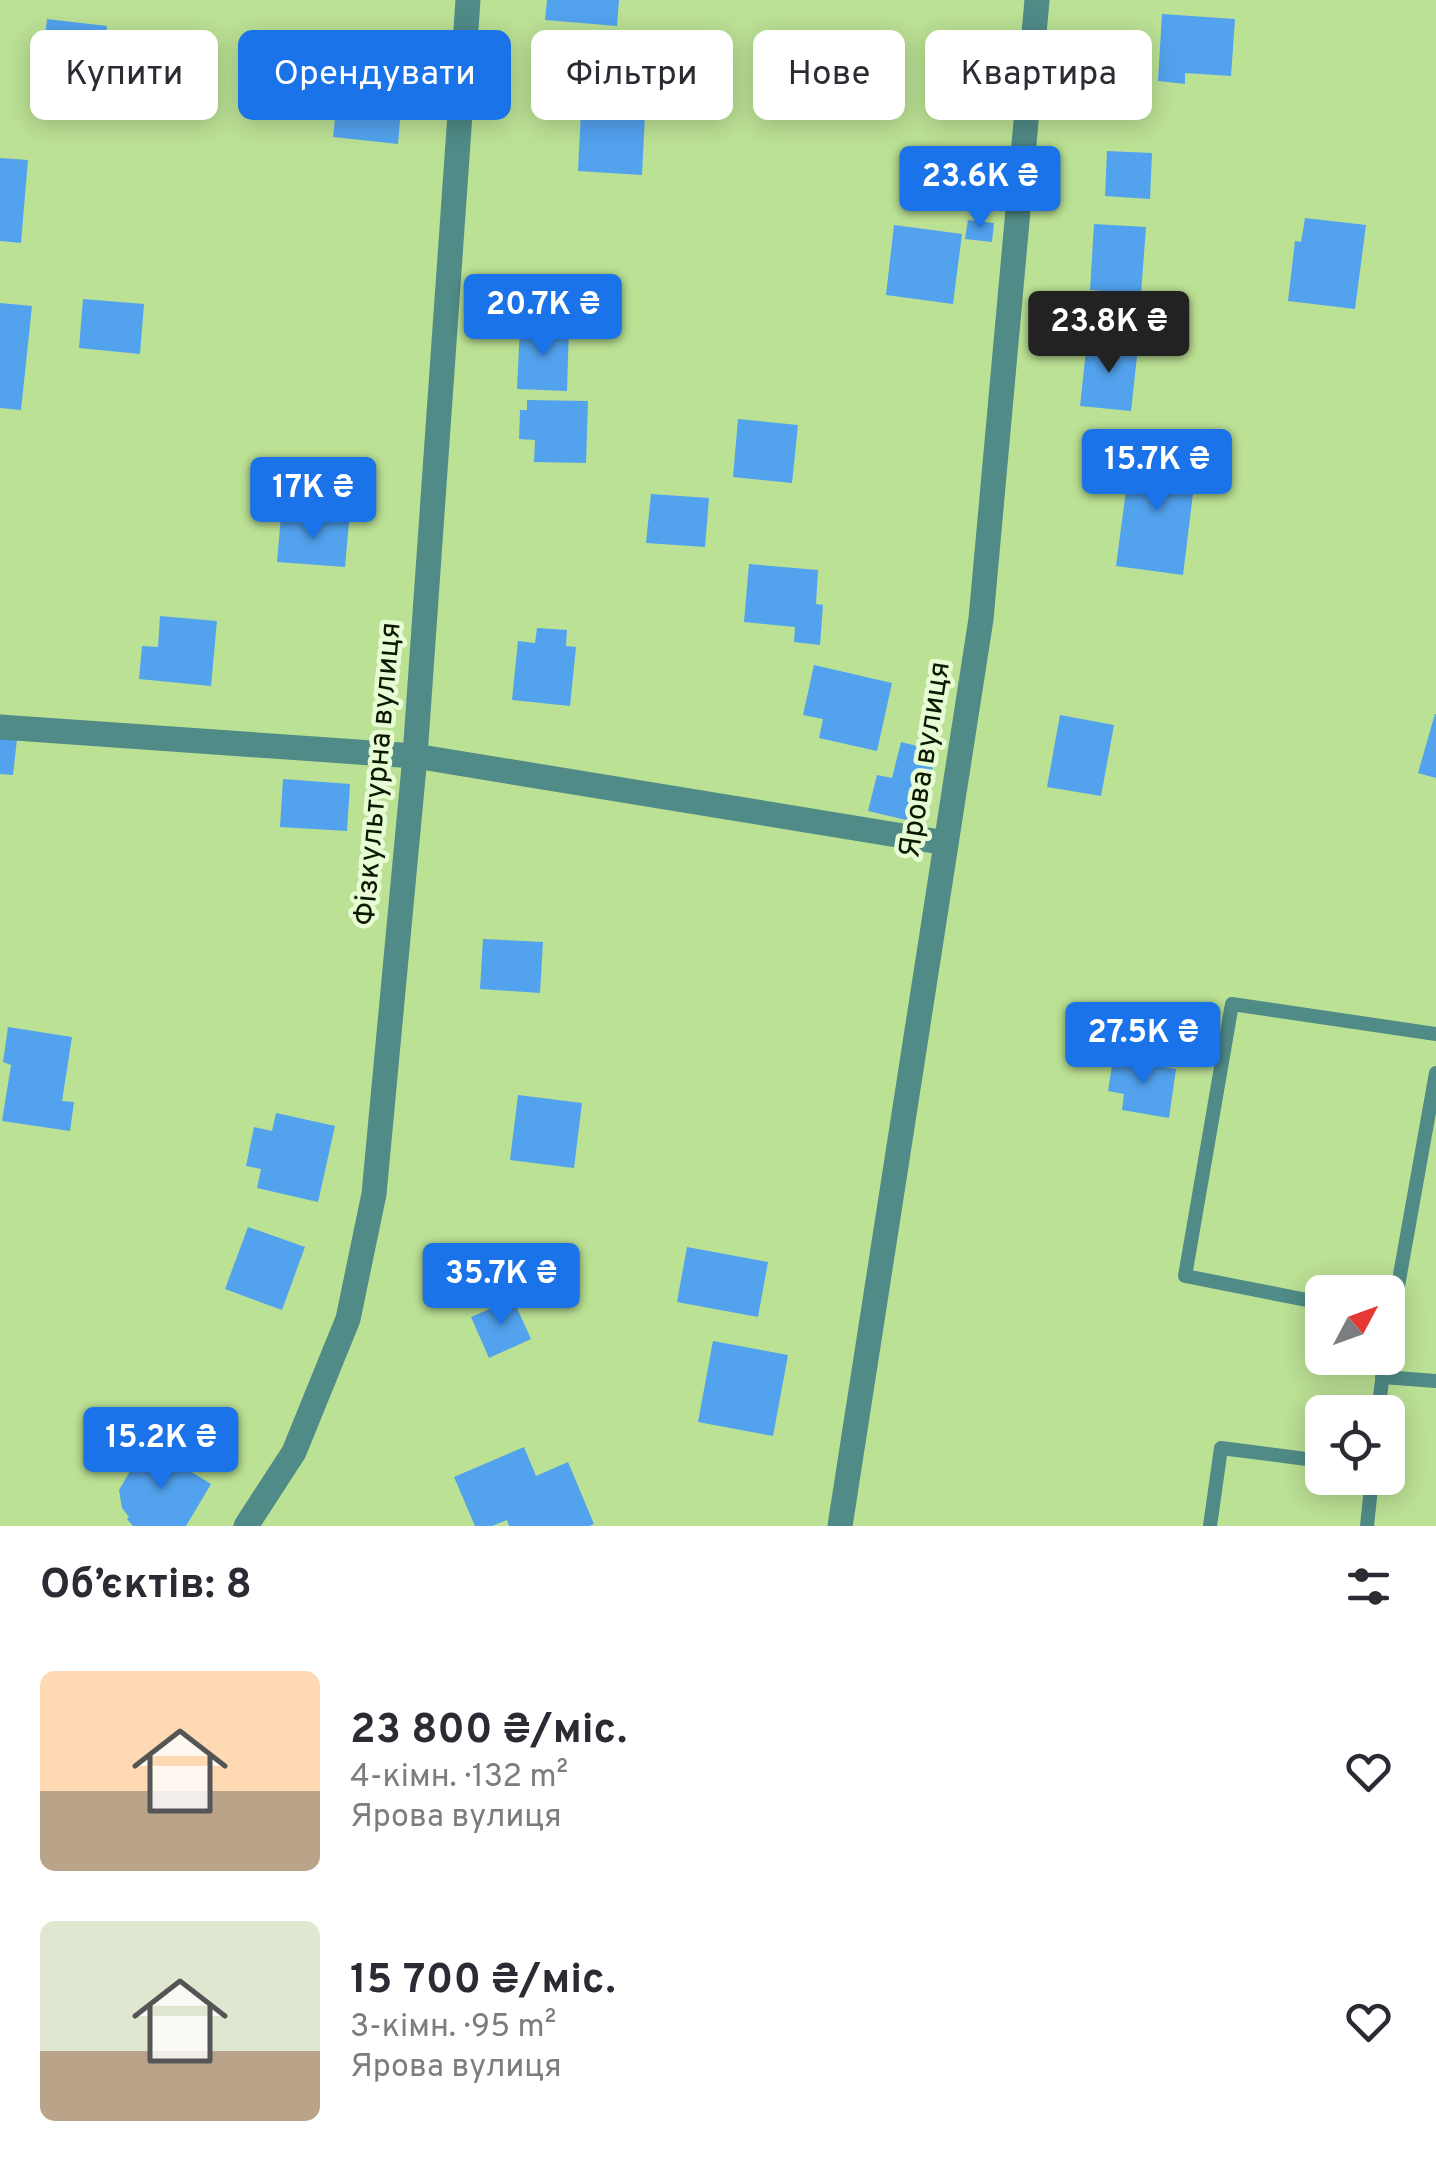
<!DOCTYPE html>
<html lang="uk">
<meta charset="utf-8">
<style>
:root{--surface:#fff;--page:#f2f2f3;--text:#2b2b33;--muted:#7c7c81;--accent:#1a73e8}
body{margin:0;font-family:Overpass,sans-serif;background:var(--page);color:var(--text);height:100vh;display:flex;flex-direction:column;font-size:38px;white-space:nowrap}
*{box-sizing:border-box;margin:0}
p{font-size:32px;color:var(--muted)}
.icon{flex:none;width:55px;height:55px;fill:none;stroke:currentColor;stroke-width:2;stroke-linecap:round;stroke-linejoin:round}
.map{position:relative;height:1526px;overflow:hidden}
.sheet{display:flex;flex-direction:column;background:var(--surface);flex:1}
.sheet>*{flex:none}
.hud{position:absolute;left:30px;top:30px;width:1378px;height:90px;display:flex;gap:20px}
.needle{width:65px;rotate:49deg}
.buttons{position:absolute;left:1305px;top:1275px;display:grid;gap:20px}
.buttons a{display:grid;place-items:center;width:100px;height:100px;border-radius:15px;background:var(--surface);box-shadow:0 5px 25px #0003;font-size:50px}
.price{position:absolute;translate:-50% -85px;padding:0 22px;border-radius:10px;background:var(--accent);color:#fff;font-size:32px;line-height:65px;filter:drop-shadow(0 2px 5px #0008)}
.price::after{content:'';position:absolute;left:50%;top:60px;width:30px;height:22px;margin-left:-15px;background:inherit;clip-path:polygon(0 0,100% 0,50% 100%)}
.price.active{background:#222;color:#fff}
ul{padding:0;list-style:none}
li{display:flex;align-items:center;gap:30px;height:250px;padding:0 40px}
li span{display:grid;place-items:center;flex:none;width:280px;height:200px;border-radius:15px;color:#555}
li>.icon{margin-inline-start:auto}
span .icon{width:120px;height:120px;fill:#fffc;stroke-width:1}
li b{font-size:42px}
h2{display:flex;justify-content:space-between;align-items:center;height:120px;padding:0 40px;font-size:42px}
.tag{padding:0 35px;border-radius:15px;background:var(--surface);box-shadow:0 5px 25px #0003;font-size:35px;line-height:90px}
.tag.active{background:var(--accent);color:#fff}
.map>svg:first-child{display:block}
</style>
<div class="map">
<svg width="1436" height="1526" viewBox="0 0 1436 1526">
<rect width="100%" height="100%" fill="#bbe194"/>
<g fill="#52a2ee">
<polygon points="547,0 619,0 617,26 545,20"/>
<polygon points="1162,14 1235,19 1231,76 1185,73 1185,84 1158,81"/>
<polygon points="47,19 107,26 100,90 40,84"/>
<polygon points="561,33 611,38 606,93 556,88"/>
<polygon points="338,91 402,98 398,144 333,137"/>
<polygon points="581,111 645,114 642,175 578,171"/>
<polygon points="1107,151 1152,153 1150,199 1105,196"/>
<polygon points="0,158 28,160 21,243 0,241"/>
<polygon points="1305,218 1366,225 1355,309 1288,301 1295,241 1301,242"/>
<polygon points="968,220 994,223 992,242 965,239"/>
<polygon points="1094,224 1146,227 1141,294 1090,290"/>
<polygon points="894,225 962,234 953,304 886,295"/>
<polygon points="83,299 144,304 140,354 79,348"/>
<polygon points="0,303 32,306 21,410 0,408"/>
<polygon points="520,326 569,328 567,391 517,389"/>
<polygon points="1087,341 1138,347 1131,411 1080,406"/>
<polygon points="527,400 588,401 586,463 534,462 535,440 519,439 520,410 527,410"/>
<polygon points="738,419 798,425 792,483 733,477"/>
<polygon points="1131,453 1197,461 1183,575 1116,566"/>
<polygon points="651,494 709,498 705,547 646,543"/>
<polygon points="281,516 349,522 345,567 277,562"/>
<polygon points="749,564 818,570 816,604 823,605 820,645 794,642 795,627 744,622"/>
<polygon points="160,616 217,621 211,686 139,679 142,646 158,647"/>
<polygon points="537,628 567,630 566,646 576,647 570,706 512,700 518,641 535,643"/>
<polygon points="814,665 892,683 877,751 819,738 823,719 803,715"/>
<polygon points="1435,714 1436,714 1436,778 1418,773"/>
<polygon points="1060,715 1114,725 1101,796 1047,787"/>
<polygon points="0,737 17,739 13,775 0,774"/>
<polygon points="901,742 937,751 919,823 868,811 877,775 892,778"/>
<polygon points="283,779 350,784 347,831 280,827"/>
<polygon points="483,939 543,942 540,993 480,989"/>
<polygon points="8,1027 72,1037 62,1101 74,1102 70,1131 2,1121 11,1065 3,1062"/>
<polygon points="1113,1059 1176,1069 1169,1118 1122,1110 1124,1094 1108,1091"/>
<polygon points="518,1095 582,1103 574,1168 510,1160"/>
<polygon points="276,1113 335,1126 318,1202 257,1188 261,1169 246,1166 254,1127 272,1131"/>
<polygon points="248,1227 305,1247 282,1310 225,1289"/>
<polygon points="687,1247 768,1262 758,1317 677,1302"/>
<polygon points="513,1299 531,1339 489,1358 471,1317"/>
<polygon points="713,1341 788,1355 773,1436 698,1422"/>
<polygon points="146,1444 211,1484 186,1526 133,1526 127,1519 129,1517 122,1508 119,1490"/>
<polygon points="524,1447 536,1476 568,1462 594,1524 589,1526 509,1526 507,1520 492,1526 475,1526 454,1477"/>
</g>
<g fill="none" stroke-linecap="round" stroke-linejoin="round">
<g stroke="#508b87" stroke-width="14">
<polyline points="1322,1303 1185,1276 1232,1004 1436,1034"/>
<polyline points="1388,1342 1436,1073"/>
<polyline points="1382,1377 1436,1381"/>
<polyline points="1378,1412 1385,1358"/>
<polyline points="1210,1526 1221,1448 1322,1461"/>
<polyline points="1367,1526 1372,1478"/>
</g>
<g stroke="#508b87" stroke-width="25">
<polyline points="0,727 415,756 946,843"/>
<polyline points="246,1526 294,1452 348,1319 374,1194 415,756 468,0"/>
<polyline points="840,1526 981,619 1037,0"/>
</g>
</g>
<g text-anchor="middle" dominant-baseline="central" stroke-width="9" stroke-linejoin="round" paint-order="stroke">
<g font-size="30" fill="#0c1900" stroke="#e7fbd5">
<text transform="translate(926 760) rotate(-81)">Ярова вулиця</text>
<text transform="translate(379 774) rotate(-85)">Фізкультурна вулиця</text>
</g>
</g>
</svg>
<div class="buttons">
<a><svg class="needle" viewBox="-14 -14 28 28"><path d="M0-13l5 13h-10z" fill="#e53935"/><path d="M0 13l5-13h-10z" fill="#7c7c81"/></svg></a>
<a><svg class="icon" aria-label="locate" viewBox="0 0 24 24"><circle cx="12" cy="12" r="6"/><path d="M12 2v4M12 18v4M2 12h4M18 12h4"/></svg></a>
</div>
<b class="price" style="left:980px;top:231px">23.6K ₴</b>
<b class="price" style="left:543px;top:359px">20.7K ₴</b>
<b class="price active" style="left:1109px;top:376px">23.8K ₴</b>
<b class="price" style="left:1157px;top:514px">15.7K ₴</b>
<b class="price" style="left:313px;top:542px">17K ₴</b>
<b class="price" style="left:1143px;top:1087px">27.5K ₴</b>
<b class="price" style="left:501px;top:1328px">35.7K ₴</b>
<b class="price" style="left:161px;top:1492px">15.2K ₴</b>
<div class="hud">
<a class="tag">Купити</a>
<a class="tag active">Орендувати</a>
<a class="tag">Фільтри</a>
<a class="tag">Нове</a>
<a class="tag">Квартира</a>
</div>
</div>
<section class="sheet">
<h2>Об’єктів: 8<svg class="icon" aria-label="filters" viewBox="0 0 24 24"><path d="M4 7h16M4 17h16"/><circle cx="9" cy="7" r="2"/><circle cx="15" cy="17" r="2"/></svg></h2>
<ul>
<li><span style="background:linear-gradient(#ffd9b3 60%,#b9a48a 0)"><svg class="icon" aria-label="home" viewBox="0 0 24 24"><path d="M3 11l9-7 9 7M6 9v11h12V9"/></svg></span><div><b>23 800 ₴/міс.</b><p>4-кімн. · 132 m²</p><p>Ярова вулиця</p></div><svg class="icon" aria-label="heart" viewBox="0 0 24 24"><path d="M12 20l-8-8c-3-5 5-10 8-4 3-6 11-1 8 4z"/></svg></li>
<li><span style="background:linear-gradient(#dfe7d0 65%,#b9a48a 0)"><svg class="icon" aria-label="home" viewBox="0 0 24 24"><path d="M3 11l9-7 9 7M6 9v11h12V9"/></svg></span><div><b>15 700 ₴/міс.</b><p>3-кімн. · 95 m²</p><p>Ярова вулиця</p></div><svg class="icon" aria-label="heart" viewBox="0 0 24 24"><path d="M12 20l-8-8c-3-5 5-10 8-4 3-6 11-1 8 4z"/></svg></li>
</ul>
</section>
